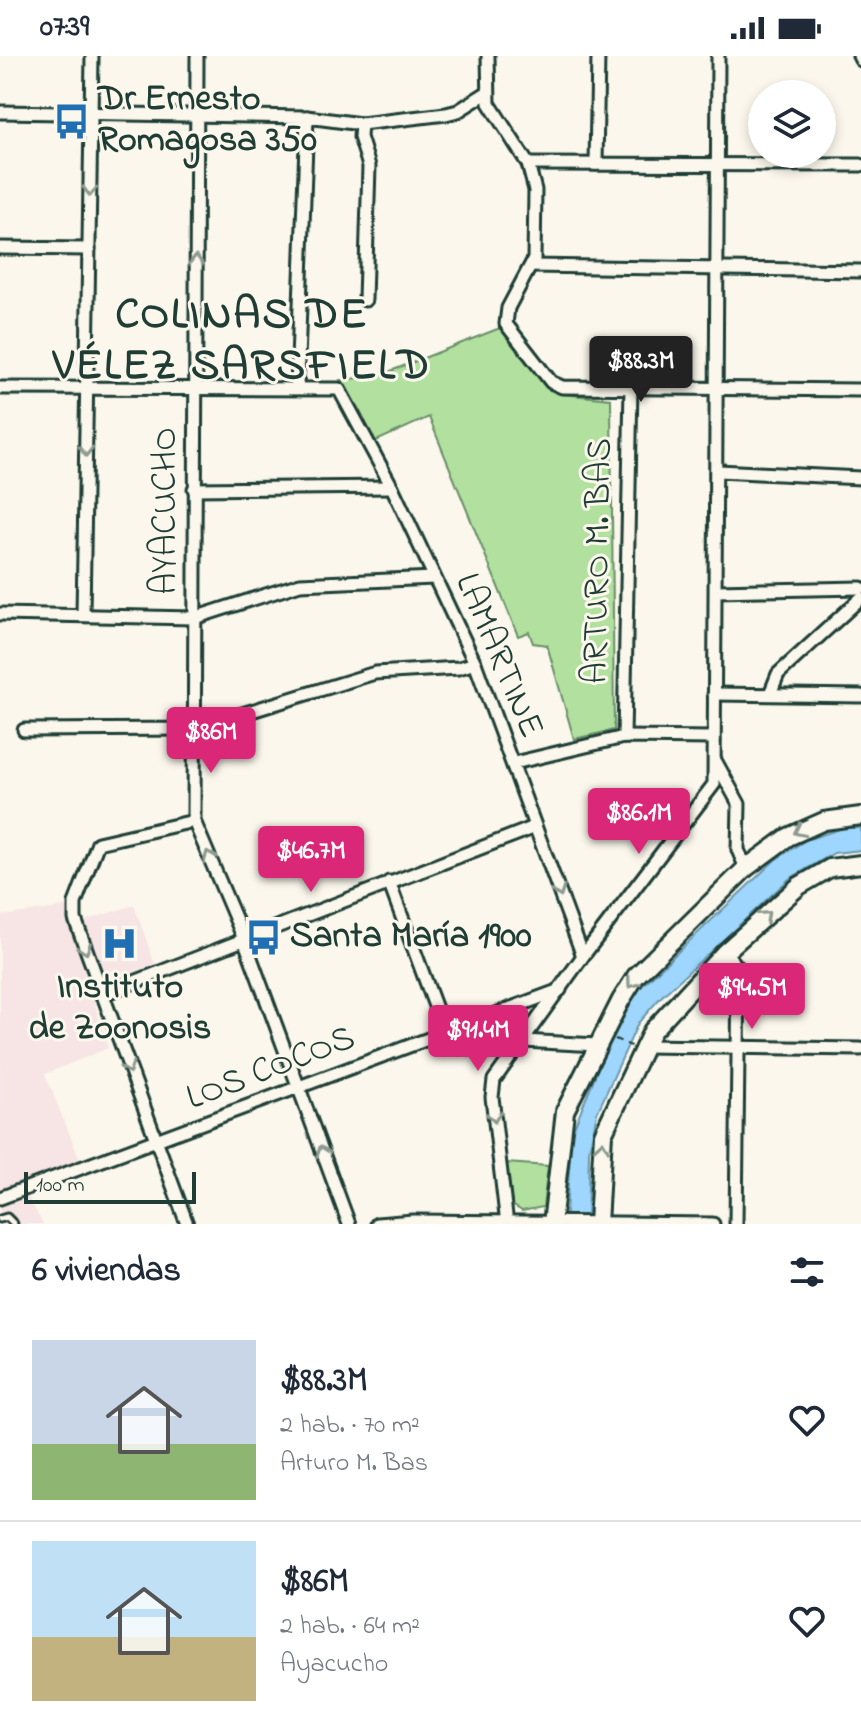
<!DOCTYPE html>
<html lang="es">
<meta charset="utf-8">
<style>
:root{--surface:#fff;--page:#f6f6f7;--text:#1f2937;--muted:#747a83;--line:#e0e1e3;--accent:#db2777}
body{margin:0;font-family:"Indie Flower",sans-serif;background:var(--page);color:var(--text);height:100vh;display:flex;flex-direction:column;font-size:30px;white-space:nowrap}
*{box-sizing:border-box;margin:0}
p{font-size:26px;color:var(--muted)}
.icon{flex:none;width:44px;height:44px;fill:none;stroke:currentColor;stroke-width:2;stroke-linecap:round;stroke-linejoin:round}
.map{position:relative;height:1168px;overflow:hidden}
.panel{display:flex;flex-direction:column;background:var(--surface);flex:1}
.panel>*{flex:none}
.fabs{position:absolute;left:748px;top:24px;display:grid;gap:16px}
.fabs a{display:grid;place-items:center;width:88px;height:88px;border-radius:50%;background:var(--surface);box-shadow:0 4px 12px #0003;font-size:40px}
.scale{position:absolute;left:24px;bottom:20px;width:172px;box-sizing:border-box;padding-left:8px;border:4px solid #1f3d34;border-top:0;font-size:22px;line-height:28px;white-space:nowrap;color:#1f3d34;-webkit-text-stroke:6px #fbf7ec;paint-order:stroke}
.price{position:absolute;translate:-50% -68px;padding:0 18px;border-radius:8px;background:var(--accent);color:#fff;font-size:26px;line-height:52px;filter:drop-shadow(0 2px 4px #0008)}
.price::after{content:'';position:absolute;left:50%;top:48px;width:24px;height:18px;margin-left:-12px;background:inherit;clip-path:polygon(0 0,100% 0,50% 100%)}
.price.active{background:#222;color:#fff}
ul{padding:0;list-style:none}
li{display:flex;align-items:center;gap:24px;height:200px;padding:0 32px}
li+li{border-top:2px solid var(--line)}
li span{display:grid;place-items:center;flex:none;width:224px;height:160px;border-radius:0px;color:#555}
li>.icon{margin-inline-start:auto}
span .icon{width:96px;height:96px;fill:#fffc;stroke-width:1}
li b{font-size:34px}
h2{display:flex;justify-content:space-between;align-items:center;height:96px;padding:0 32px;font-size:34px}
.status{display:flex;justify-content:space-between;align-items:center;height:56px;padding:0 40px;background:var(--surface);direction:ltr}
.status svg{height:22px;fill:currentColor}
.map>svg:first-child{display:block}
</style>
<div class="status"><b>07:39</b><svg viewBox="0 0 49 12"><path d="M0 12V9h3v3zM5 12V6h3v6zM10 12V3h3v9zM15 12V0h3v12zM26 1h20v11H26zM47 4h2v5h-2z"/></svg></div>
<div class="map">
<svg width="861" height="1168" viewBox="0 0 861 1168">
<rect width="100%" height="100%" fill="#fbf7ec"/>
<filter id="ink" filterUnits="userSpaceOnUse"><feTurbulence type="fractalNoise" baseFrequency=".0125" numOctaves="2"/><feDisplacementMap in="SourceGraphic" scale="16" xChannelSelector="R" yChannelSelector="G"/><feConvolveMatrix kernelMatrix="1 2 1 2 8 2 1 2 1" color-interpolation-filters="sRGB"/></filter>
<g filter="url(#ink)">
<g fill="#f7e4e4">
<polygon points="134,849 155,909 106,926 85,865"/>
<polygon points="66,851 108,992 45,1018 80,1104 0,1137 0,860"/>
<polygon points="28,1141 43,1168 0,1168 0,1151"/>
</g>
<g fill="#b2e09f" stroke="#688e6a" stroke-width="2">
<polygon points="500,272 548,333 562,338 611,343 614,674 574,683 547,589 533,587 529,576 518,580 429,361 372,387 340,324 378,320"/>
<polygon points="506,1107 548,1110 543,1151 522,1155 512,1149"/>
</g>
<polygon fill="#9fd6fe" stroke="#6c99ad" stroke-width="2" points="843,772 861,772 861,794 834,797 789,823 660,942 638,967 597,1057 589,1095 587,1168 565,1168 572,1076 622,954 643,929 775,804 806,784"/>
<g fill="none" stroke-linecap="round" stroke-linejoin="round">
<defs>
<polyline id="service" points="0,1163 7,1161 14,1168"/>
<g id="minor">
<polyline points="197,0 194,765 244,883 349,1168"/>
<polyline points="488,0 489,47 528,108 535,134 534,203 508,252 506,268 551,326 562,331 861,334"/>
<polyline points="859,0 861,4"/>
<polyline points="0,56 307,61 361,68 446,58 458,55 488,36"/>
<polyline points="361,68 360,81 369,110 365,244"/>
<polyline points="528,108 861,109"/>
<polyline points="596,108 598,0"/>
<polyline points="0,192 89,193"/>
<polyline points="531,210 861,215"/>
<polyline points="297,331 307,61"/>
<polyline points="0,332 339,333 392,431 475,607 583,900"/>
<polyline points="718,415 861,422"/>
<polyline points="194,433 392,431"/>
<polyline points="716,535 861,532"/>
<polyline points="0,558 194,562 300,528 434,522"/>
<polyline points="83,559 92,0"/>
<polyline points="714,638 861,640"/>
<polyline points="770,638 778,618 861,542"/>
<polyline points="24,674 193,673 375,617 459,612 475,607"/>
<polyline points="624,681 631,331"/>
<polyline points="716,706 739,748 738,794 746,812"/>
<polyline points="514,707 624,681 713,682"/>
<polyline points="389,826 445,977"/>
<polyline points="725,896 739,913 736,1168"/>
<polyline points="101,939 535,771"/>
<polyline points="523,985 597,989"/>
<polyline points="642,990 861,993"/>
<polyline points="0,1142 560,934"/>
<polyline points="187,1168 75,863 75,847 98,787 194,765"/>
<polyline points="377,1168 413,1165 713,1168"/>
<polyline points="507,1168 492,1041 494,1024 583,900 714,728 718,0"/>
</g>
<g id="secondary">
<polyline points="552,1168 565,1055 621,944 636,920 746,812 788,781 824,765 861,760"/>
<polyline points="598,1168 603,1078 652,975 725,896 799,830 830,812 861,808"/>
</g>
</defs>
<use href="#service" stroke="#1f3d34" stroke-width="11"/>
<use href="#minor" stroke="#1f3d34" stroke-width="17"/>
<use href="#secondary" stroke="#1f3d34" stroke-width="22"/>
<polyline stroke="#1f3d34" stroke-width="2" stroke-dasharray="6 6" stroke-linecap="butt" points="615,983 631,990"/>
<use href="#service" stroke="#fbf7ec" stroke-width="5"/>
<use href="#minor" stroke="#fbf7ec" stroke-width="11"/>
<use href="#secondary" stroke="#fbf7ec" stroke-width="16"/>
</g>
<defs><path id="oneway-chevron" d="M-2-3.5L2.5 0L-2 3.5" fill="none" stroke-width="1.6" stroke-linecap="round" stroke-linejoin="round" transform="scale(2)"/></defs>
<g stroke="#8d9a90">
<use href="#oneway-chevron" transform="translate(90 135) rotate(91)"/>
<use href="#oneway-chevron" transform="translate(196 204) rotate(-90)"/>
<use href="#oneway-chevron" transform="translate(86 395) rotate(91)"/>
<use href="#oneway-chevron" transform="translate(799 775) rotate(154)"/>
<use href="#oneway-chevron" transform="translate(209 800) rotate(-113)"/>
<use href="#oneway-chevron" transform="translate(559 836) rotate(70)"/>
<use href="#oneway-chevron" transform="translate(765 860) rotate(-42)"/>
<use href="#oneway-chevron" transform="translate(85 893) rotate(71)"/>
<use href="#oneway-chevron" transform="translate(632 927) rotate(126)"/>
<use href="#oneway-chevron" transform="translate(128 1012) rotate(69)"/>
<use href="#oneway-chevron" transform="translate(494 1061) rotate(83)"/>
<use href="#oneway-chevron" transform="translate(602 1090) rotate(-81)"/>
<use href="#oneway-chevron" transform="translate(322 1095) rotate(-110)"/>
</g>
</g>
<defs>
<symbol id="bus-bare" viewBox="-9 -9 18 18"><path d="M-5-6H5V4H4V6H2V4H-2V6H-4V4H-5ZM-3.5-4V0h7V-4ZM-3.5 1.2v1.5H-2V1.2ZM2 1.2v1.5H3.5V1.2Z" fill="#1f6fb2" stroke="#fbf7ec" stroke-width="2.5" paint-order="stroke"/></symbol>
<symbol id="hospital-bare" viewBox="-9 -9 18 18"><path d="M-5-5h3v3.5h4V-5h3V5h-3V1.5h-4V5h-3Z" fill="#1f6fb2" stroke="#fbf7ec" stroke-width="2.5" paint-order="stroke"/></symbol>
</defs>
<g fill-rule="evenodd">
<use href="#bus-bare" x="46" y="40" width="51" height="51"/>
<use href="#bus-bare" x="238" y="856" width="51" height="51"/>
<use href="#hospital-bare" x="94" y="862" width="51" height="51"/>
</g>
<g text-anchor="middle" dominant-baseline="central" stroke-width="6" stroke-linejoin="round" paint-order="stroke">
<g font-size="36" font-weight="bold" fill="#1f3d34" stroke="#fbf7ec" text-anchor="start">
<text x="98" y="44">Dr Ernesto<tspan x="98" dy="41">Romagosa 350</tspan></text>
<text x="290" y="881">Santa María 1900</text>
<text x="120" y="932" text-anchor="middle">Instituto<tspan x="120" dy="41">de Zoonosis</tspan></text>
</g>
<g font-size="36" fill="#1f3d34" stroke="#fbf7ec">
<text transform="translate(166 455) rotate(-90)">AYACUCHO</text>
<text transform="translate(599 505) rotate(-89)">ARTURO M. BAS</text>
<text transform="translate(498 600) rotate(67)">LAMARTINE</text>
<text transform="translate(271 1013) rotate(-21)">LOS COCOS</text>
</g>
<g font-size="44" font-weight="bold" letter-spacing="2" fill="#1f3d34" stroke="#fbf7ec">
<text x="242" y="260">COLINAS DE<tspan x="242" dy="51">VÉLEZ SARSFIELD</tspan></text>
</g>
</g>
</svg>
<div class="fabs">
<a><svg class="icon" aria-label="layers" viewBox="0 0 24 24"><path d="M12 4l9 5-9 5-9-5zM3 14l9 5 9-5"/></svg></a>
</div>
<div class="scale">100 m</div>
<b class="price active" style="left:641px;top:348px">$88.3M</b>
<b class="price" style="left:211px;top:719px">$86M</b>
<b class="price" style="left:639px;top:800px">$86.1M</b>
<b class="price" style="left:311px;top:838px">$46.7M</b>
<b class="price" style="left:752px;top:975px">$94.5M</b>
<b class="price" style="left:478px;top:1017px">$91.4M</b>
</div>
<section class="panel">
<h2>6 viviendas<svg class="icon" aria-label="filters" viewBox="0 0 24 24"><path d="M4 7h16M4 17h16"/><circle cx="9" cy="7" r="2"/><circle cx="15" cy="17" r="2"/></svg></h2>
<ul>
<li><span style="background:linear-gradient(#c9d6e8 65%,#8fb573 0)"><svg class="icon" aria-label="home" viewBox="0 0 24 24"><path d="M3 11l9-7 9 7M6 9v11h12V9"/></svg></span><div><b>$88.3M</b><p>2 hab. · 70 m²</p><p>Arturo M. Bas</p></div><svg class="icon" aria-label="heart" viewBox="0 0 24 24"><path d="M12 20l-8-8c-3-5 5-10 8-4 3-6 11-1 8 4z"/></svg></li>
<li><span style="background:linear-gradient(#bfe0f5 60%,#c2b280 0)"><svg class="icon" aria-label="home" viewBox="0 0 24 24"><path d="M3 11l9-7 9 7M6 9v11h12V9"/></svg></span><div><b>$86M</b><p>2 hab. · 64 m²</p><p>Ayacucho</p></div><svg class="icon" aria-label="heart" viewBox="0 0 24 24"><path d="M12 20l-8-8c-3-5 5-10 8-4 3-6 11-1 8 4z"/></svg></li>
</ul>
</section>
